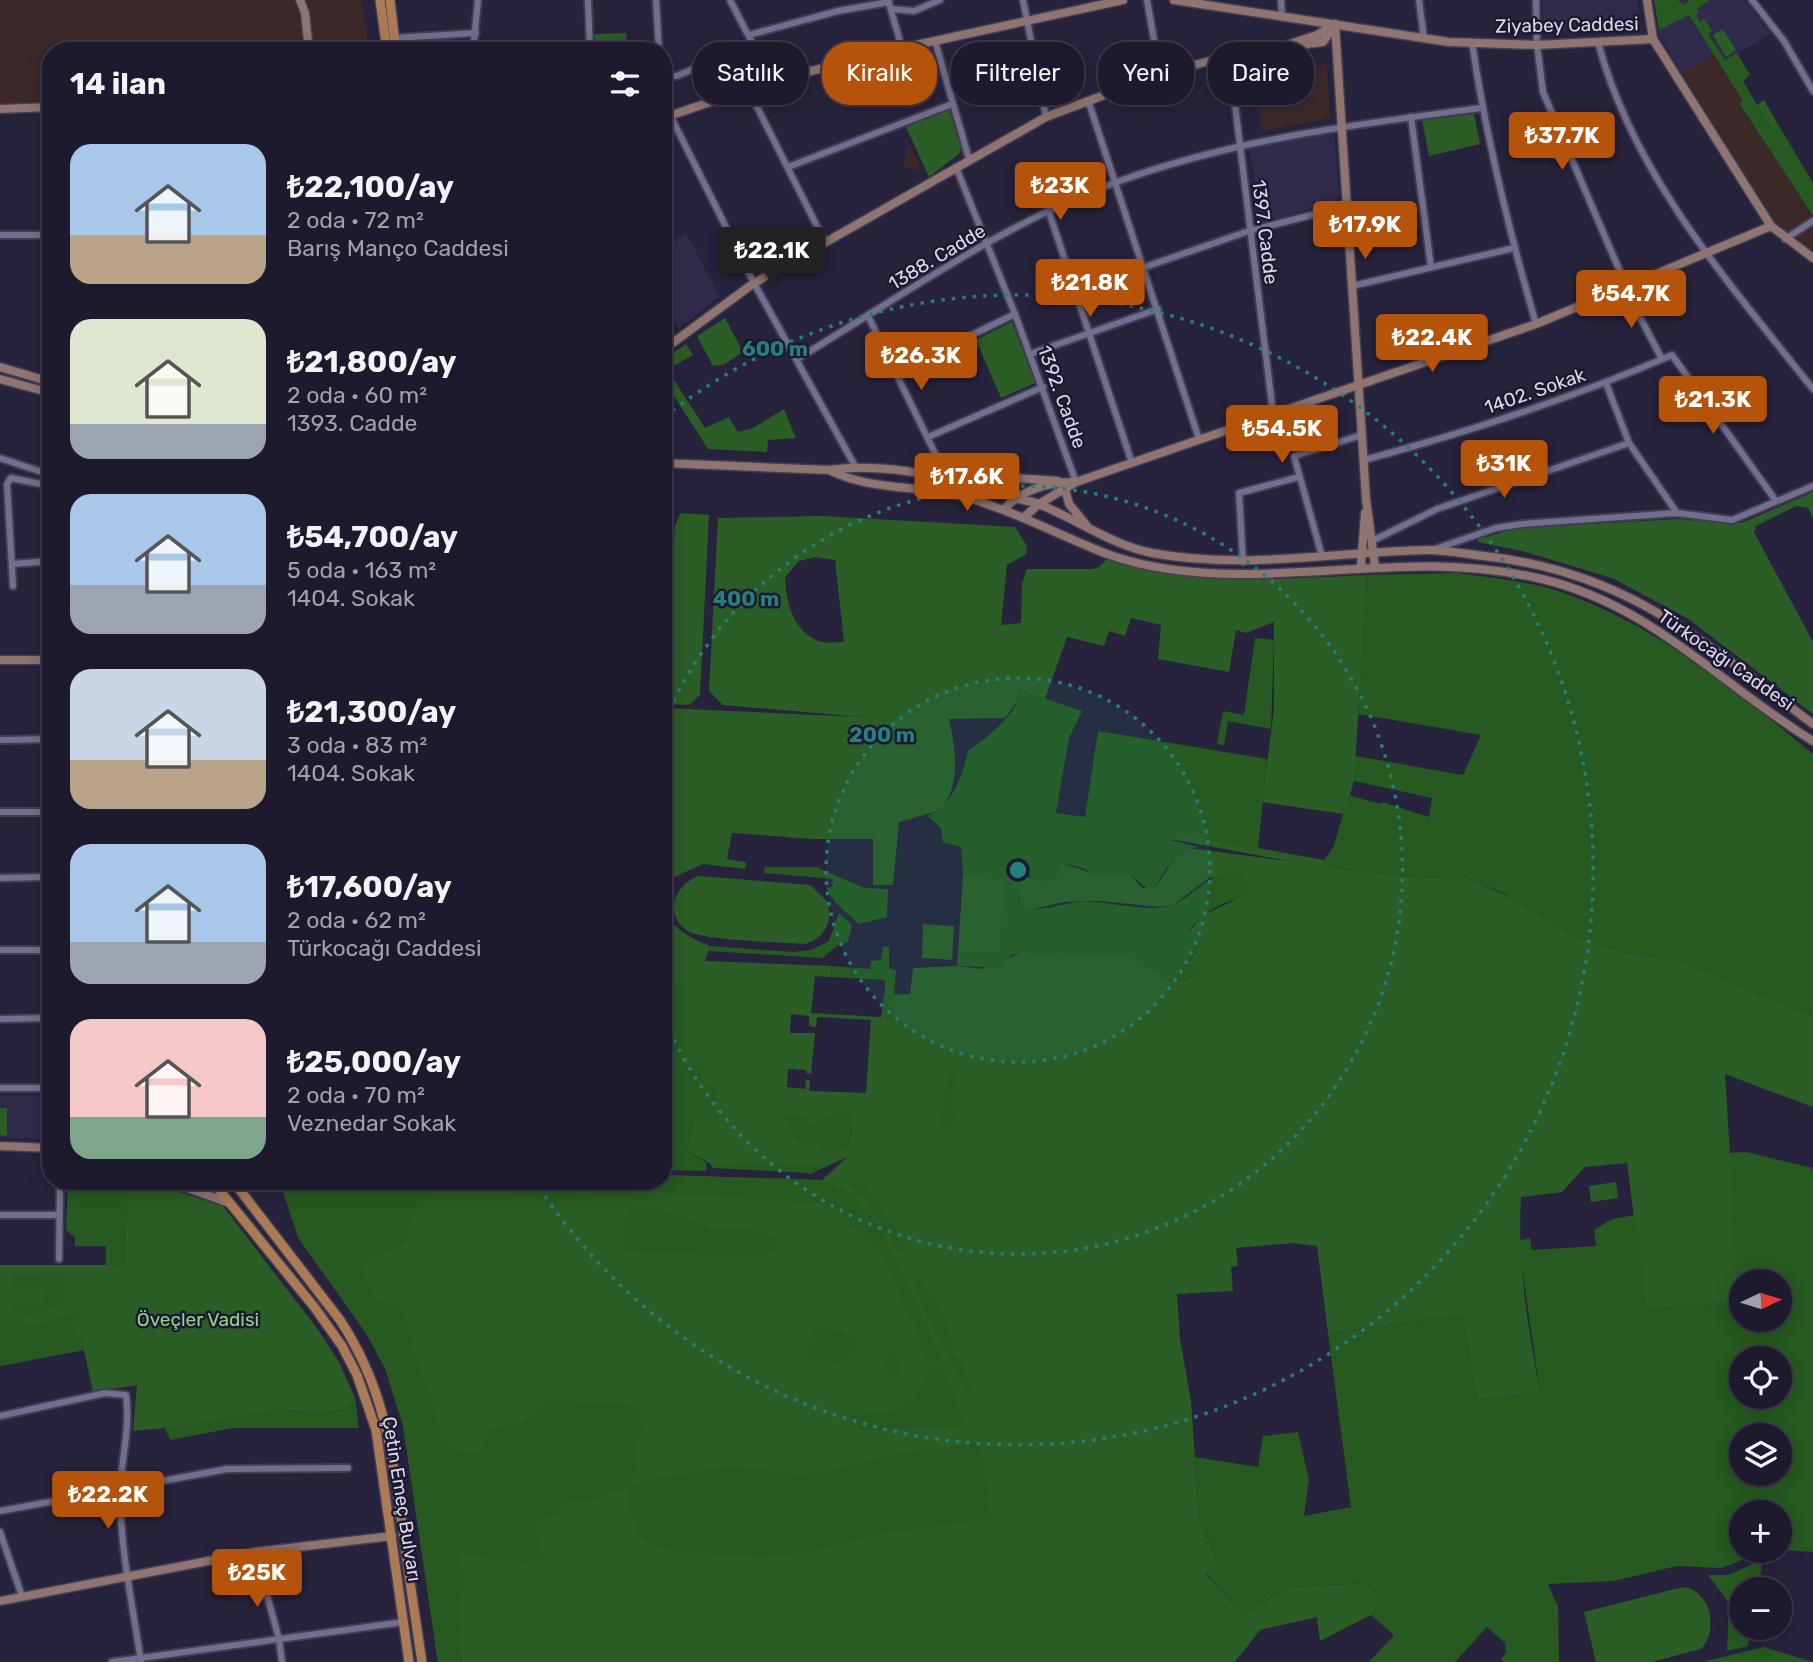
<!DOCTYPE html>
<html lang="tr">
<meta charset="utf-8">
<style>
:root{--surface:#1d1a2e;--page:#2a273a;--text:#f1f3f6;--muted:#a0a1aa;--line:#3b384a;--accent:#b45309}
body{margin:0;font-family:Rubik,sans-serif;background:var(--page);color:var(--text);height:100vh;display:flex;flex-direction:column;font-size:26px;white-space:nowrap}
*{box-sizing:border-box;margin:0}
p{font-size:23px;color:var(--muted)}
.icon{flex:none;width:38px;height:38px;fill:none;stroke:currentColor;stroke-width:2;stroke-linecap:round;stroke-linejoin:round}
.map{position:relative;flex:1;overflow:hidden}
.details{position:absolute;left:42px;top:42px;width:630px;height:1148px;display:flex;flex-direction:column;background:var(--surface);border-radius:28px;box-shadow:0 4px 18px #0003,0 0 0 2px var(--line)}
.details>*{flex:none}
.top-card{position:absolute;left:693px;top:42px;width:665px;height:63px;display:flex;gap:14px}
.needle{width:46px;rotate:86deg}
.controls{position:absolute;left:1729px;top:1269px;display:grid;gap:14px}
.controls a{display:grid;place-items:center;width:63px;height:63px;border-radius:50%;background:var(--surface);box-shadow:0 4px 18px #0003,0 0 0 2px var(--line);font-size:35px}
.price{position:absolute;translate:-50% -60px;padding:0 16px;border-radius:7px;background:var(--accent);color:#fff;font-size:23px;line-height:46px;filter:drop-shadow(0 2px 4px #0008)}
.price::after{content:'';position:absolute;left:50%;top:42px;width:21px;height:16px;margin-left:-10px;background:inherit;clip-path:polygon(0 0,100% 0,50% 100%)}
.price.current{background:#222;color:#fff}
ul{padding:0;list-style:none}
li{display:flex;align-items:center;gap:21px;height:175px;padding:0 28px}
li span{display:grid;place-items:center;flex:none;width:196px;height:140px;border-radius:21px;color:#555}
li>.icon{margin-inline-start:auto}
span .icon{width:84px;height:84px;fill:#fffc;stroke-width:1}
li b{font-size:30px}
h2{display:flex;justify-content:space-between;align-items:center;height:84px;padding:0 28px;font-size:30px}
.tag{padding:0 24px;border-radius:28px;background:var(--surface);box-shadow:0 4px 18px #0003,0 0 0 2px var(--line);font-size:24px;line-height:63px}
.tag.current{background:var(--accent);color:#fff}
.map>svg:first-child{display:block}
</style>
<div class="map">
<svg width="1813" height="1662" viewBox="0 0 1813 1662">
<rect width="100%" height="100%" fill="#27233d"/>
<g fill="#3c2829">
<polygon points="0,0 362,0 369,51 51,51 51,105 0,106"/>
<polygon points="1713,54 1743,101 1740,104 1813,216 1789,231 1784,232 1774,223 1682,74"/>
<polygon points="1285,55 1288,73 1327,64 1330,118 1262,131 1249,62"/>
<polygon points="909,143 923,173 903,166"/>
<polygon points="1813,227 1813,253 1797,241 1797,237"/>
</g>
<g fill="#302b4a">
<polygon points="1543,0 1637,0 1641,31 1543,30"/>
<polygon points="1654,0 1744,0 1771,34 1725,60 1718,51 1682,74 1660,37"/>
<polygon points="1334,132 1339,197 1332,203 1260,223 1250,147"/>
<polygon points="686,232 719,296 679,328 663,308 663,244 668,246"/>
<polygon points="0,1096 51,1096 51,1140 0,1137"/>
</g>
<g fill="#2b5d26" fill-rule="evenodd">
<polygon points="1723,29 1736,50 1726,57 1713,35"/>
<polygon points="626,33 628,51 595,51 594,34"/>
<polygon points="1764,100 1779,126 1772,130 1757,105"/>
<polygon points="949,109 961,149 959,154 929,177 906,127"/>
<polygon points="1474,114 1480,144 1429,156 1422,120"/>
<polygon points="725,318 743,352 725,364 713,366 697,336"/>
<polygon points="1012,322 1035,383 1001,398 976,340"/>
<polygon points="686,344 693,355 667,369 705,428 729,417 738,432 753,428 784,409 796,438 768,440 767,452 708,449 663,379 663,360"/>
<polygon points="1813,492 1813,518 1808,508 1796,506 1756,526 1754,532 1813,642 1813,714 1687,618 1612,578 1522,551 1478,542 1478,539 1520,528 1678,519 1732,524 1744,522"/>
<polygon points="681,513 709,515 700,695 689,705 663,704 663,635 668,635 675,525"/>
<path d="M822,516L1015,527L1027,546L1026,554L1007,565L1001,625L1021,623L1022,584L1027,569H1092L1099,567L1107,559C1198,586 1273,579 1367,575L1354,781L1344,814L1262,802L1274,710V622L1246,633L1236,630L1229,672L1158,659L1161,625L1131,618L1125,636L1109,631L1104,646L1067,637L1045,699L1020,690L1019,699L1005,718L949,719C956,752 961,779 942,810L899,822L893,885H873V839H813L732,833L727,859L746,862L745,869L703,864L674,877C671,883 665,892 664,899C661,924 691,938 710,946L705,961L832,966L831,977L815,976L811,1013L881,1017L884,995L910,994L913,968L957,966L981,969L1021,953L1101,954L1131,955L1173,983L1199,975L1194,967L1187,964L1199,946L1189,932L1203,915L1237,899V874L1209,878L1173,905L1160,907L1100,901L1064,902L1029,910L1019,906L1020,894L999,955L958,952L963,874L1006,878L1008,868L1017,869L1029,878L1059,870L1062,863L1091,873L1131,875L1142,888H1155L1176,856L1189,848L1294,862L1171,839L1186,835L1324,860L1326,867L1416,877L1469,879L1507,896L1579,938L1625,953L1677,960L1813,1016V1107L1725,1074L1739,1302L1646,1309L1627,1163L1585,1167L1562,1192L1521,1197C1517,1263 1528,1327 1540,1392L1477,1400L1462,1315L1328,1333L1317,1246L1293,1243L1236,1248L1238,1266L1231,1267L1233,1291L1177,1294L1180,1339L1191,1401L1199,1516L1218,1564L1205,1573L1243,1615L1289,1587L1366,1583L1381,1598L1371,1615L1320,1641L1317,1617L1260,1630L1235,1662H438L403,1425L385,1368L366,1333L299,1239L280,1182L663,1181V1175L822,1180L847,1157L810,1174L807,1173L824,1166L711,1164L687,1151L694,1119L720,1118L715,1116L714,1089L706,1086L681,1066V983L667,981L663,974V708L862,717L723,705L709,691L718,518ZM815,557L835,560L844,642C836,642 823,644 816,640C792,628 786,601 785,577L799,561ZM791,1014L809,1016V1026L816,1027L817,1017L871,1020L866,1093L809,1091L810,1080H806L805,1089L787,1087L788,1069L806,1070V1073L811,1074L815,1033H790ZM803,1115L811,1126L852,1127L849,1146L827,1152L816,1139Z"/>
<path d="M699,876L810,885L827,901C834,921 825,938 805,944C783,942 700,941 686,930C663,913 676,883 699,876Z"/>
<polygon points="923,924 954,926 952,960 922,958"/>
<polygon points="0,1108 7,1108 7,1136 0,1135"/>
<polygon points="128,1181 146,1181 223,1206 319,1331 339,1362 355,1398 344,1410 318,1413 278,1409 195,1425 133,1431 137,1385 93,1392 84,1350 0,1366 0,1265 124,1265"/>
<polygon points="1616,1182 1618,1198 1591,1202 1589,1186"/>
<path d="M1683,1587C1711,1590 1719,1631 1701,1649L1651,1662H1596L1584,1612Z"/>
</g>
<g fill="#265a20" fill-rule="evenodd">
<polygon points="1654,0 1678,0 1683,5 1690,0 1710,0 1697,9 1699,12 1696,15 1700,22 1704,19 1712,31 1708,34 1725,60 1737,53 1750,75 1743,81 1771,129 1779,126 1813,183 1813,216 1739,103 1743,101 1689,15 1659,30"/>
<path d="M1456,573C1493,578 1532,581 1567,594C1660,628 1737,692 1813,754V1016L1677,960L1625,953L1579,938L1506,899L1507,895L1469,879L1416,877L1326,867L1324,860L1333,848L1349,795L1380,804L1382,802L1429,817L1432,798L1354,781L1355,756L1463,775L1481,735L1358,714L1367,575Z"/>
<polygon points="1255,638 1274,640 1271,729 1228,721 1224,745 1217,744 1223,711 1244,715"/>
<path d="M1020,690L1082,711L1069,738L1056,813L1085,817L1098,731L1267,759L1258,849L1186,835L1171,840L1198,847C1177,849 1164,870 1155,888L1149,890L1131,875L1097,876L1083,868L1062,863L1056,879L1043,883L1017,869H1008L1006,878L1019,887V906C1032,915 1066,902 1082,902C1108,900 1152,915 1175,904C1198,893 1212,867 1242,875L1249,886L1245,898C1224,900 1201,913 1189,931L1199,946L1187,964L1200,970L1199,975L1174,983L1131,956L1021,953L1011,955L1001,968L957,966L958,952L999,954L1006,878L963,874L961,847L943,842L941,828L928,816C953,805 962,776 968,751C986,738 1019,714 1020,690Z"/>
<polygon points="765,867 816,867 864,888 888,889 887,917 859,924 836,903 826,888 832,887 833,879 764,873"/>
<polygon points="839,913 852,925 848,942 838,945 822,958 709,951 710,946 793,952 811,950 829,941"/>
<polygon points="883,946 889,947 889,968 896,970 892,1023 885,1019 885,980 831,977 832,966 870,969 871,961 881,960"/>
<polygon points="663,974 667,981 681,982 681,1066 699,1064 705,1071 706,1086 714,1089 715,1116 722,1118 694,1119 687,1151 707,1163 706,1171 663,1170"/>
<polygon points="948,1073 958,1076 952,1094 954,1121 942,1130 940,1128"/>
<polygon points="838,1112 853,1115 849,1146 827,1152 816,1139 807,1146 793,1137 783,1114 803,1115 812,1126"/>
<path d="M1746,1152L1812,1168L1813,1173V1552L1780,1550V1512H1741V1550L1766,1551L1721,1568L1677,1566L1613,1581L1548,1584L1558,1607L1559,1662H1504L1501,1659L1506,1653L1505,1643L1487,1627L1455,1662H1369L1394,1635L1371,1615L1381,1598L1366,1583L1289,1587L1243,1615L1205,1572L1218,1563L1199,1516L1195,1457L1258,1467L1263,1436L1298,1432L1309,1480L1304,1516L1351,1507L1328,1333L1462,1315L1477,1400L1540,1392L1518,1241L1530,1238L1532,1250L1596,1246L1594,1230L1612,1219L1636,1215L1646,1309L1738,1302L1729,1153ZM1741,1281H1780V1320H1741ZM1741,1358H1780V1396H1741ZM1780,1435V1474H1741V1435Z"/>
<polygon points="765,1163 826,1165 807,1173 712,1168 711,1164"/>
<path d="M663,1175L822,1180L851,1193L882,1230L943,1360L927,1359L922,1353L914,1321L906,1311L882,1252L849,1224L842,1211L819,1203L656,1192L551,1201L502,1192L444,1191L435,1193L415,1213L409,1221L406,1242L399,1248L364,1260L362,1271L379,1302L397,1305L405,1313L415,1358L428,1386L442,1440L453,1449L478,1454L490,1430C517,1419 527,1429 548,1401L635,1404C645,1429 647,1426 633,1450L638,1468L630,1479L631,1488L646,1481L729,1466L802,1475L825,1472L907,1452L980,1443L991,1519L889,1532L812,1551L759,1557L672,1551L641,1539L628,1504L630,1488L610,1491L603,1499L561,1503L557,1514L538,1521L535,1527L543,1560L520,1562L461,1554L458,1557L465,1582L458,1614L462,1662H438L403,1425L385,1368L366,1333L299,1239L280,1182L663,1181Z"/>
<polygon points="840,1179 866,1187 890,1220 907,1251 899,1253 864,1198"/>
<polygon points="68,1181 128,1181 124,1265 106,1266 106,1246 75,1246 75,1237 66,1230"/>
<path d="M658,1208L712,1228H746L779,1238C776,1247 773,1252 764,1256L627,1252L622,1224L630,1210Z"/>
<path d="M913,1272C930,1290 956,1327 952,1353L960,1360L972,1388L968,1392L916,1295Z"/>
<polygon points="63,1273 64,1302 30,1315 12,1312 12,1306 42,1305 45,1288 12,1288 11,1275"/>
<polygon points="81,1313 82,1320 72,1323 76,1337 82,1336 84,1350 0,1366 2,1322 17,1318 33,1327 69,1314"/>
<polygon points="812,1328 829,1328 859,1340 860,1346 837,1366 828,1358 822,1361 807,1357 806,1347 818,1341"/>
<polygon points="891,1348 900,1366 897,1374 891,1378 885,1364"/>
<path d="M943,1366L965,1426L864,1431L850,1425V1416C892,1411 915,1414 928,1368Z"/>
<polygon points="355,1398 359,1428 233,1428 170,1440 165,1428 278,1409 318,1413 344,1410"/>
<polygon points="1763,1559 1758,1589 1741,1589 1741,1628 1751,1628 1748,1646 1727,1651 1729,1603 1708,1575 1729,1575"/>
<polygon points="1764,1647 1813,1662 1702,1662"/>
</g>
<g fill="none" stroke-linecap="round" stroke-linejoin="round">
<defs>
<g id="street">
<polyline points="588,0 590,51"/>
<polyline points="656,0 659,51"/>
<polyline points="730,0 772,81"/>
<polyline points="888,0 902,48"/>
<polyline points="1023,0 1046,117"/>
<polyline points="1147,0 1160,74"/>
<polyline points="1281,0 1282,16"/>
<polyline points="1419,0 1424,39"/>
<polyline points="1536,0 1537,45 1543,92 1627,288"/>
<polyline points="1752,0 1784,41 1813,91"/>
<polyline points="892,9 914,11 940,0"/>
<polyline points="749,35 838,11 889,2"/>
<polyline points="395,38 476,33"/>
<polyline points="935,41 969,159"/>
<path d="M1472,42C1486,138 1509,231 1536,324"/>
<path d="M1598,42C1633,175 1729,283 1813,389"/>
<polyline points="473,51 478,0"/>
<polyline points="1229,56 1273,413"/>
<polyline points="663,77 676,76 754,45"/>
<polyline points="749,91 825,242"/>
<polyline points="1088,100 1199,439"/>
<polyline points="671,117 754,283 855,466"/>
<polyline points="1411,117 1431,267"/>
<polyline points="788,167 952,104"/>
<polyline points="956,167 1015,314 1076,482"/>
<polyline points="1049,212 1132,463"/>
<polyline points="0,235 51,235"/>
<polyline points="49,235 51,191"/>
<polyline points="1785,239 1813,221"/>
<polyline points="1145,267 1249,231 1347,206"/>
<polyline points="1352,286 1514,248"/>
<polyline points="1625,289 1662,359"/>
<polyline points="868,316 948,480"/>
<polyline points="1030,354 1158,309"/>
<path d="M797,359C899,298 1005,222 1117,182C1235,139 1358,124 1481,108"/>
<polyline points="896,372 1015,314"/>
<polyline points="1606,383 1629,443 1677,513"/>
<polyline points="928,437 1043,387"/>
<polyline points="0,458 51,475"/>
<path d="M1364,460C1469,432 1572,398 1672,355L1776,501"/>
<polyline points="1372,541 1437,509 1629,443"/>
<polyline points="1435,549 1496,528 1522,524 1677,513 1732,520 1813,486"/>
<polyline points="1322,556 1294,456 1362,435"/>
<polyline points="1243,562 1239,493 1299,477"/>
<polyline points="12,564 51,561"/>
<polyline points="13,586 7,484 11,478 51,486"/>
<polyline points="0,740 51,739"/>
<polyline points="0,812 51,812"/>
<polyline points="0,878 51,877"/>
<polyline points="0,950 51,950"/>
<polyline points="0,1019 51,1018"/>
<polyline points="0,1088 51,1088"/>
<polyline points="0,1215 59,1215"/>
<polyline points="59,1259 60,1181"/>
<path d="M0,1416L105,1393L126,1395C131,1428 120,1464 120,1497C121,1553 133,1607 141,1662"/>
<polyline points="0,1511 227,1469 348,1468"/>
<polyline points="0,1532 22,1596"/>
<polyline points="255,1552 279,1639 282,1662"/>
<polyline points="112,1662 404,1622"/>
</g>
<g id="secondary">
<polyline points="300,0 305,13 309,51"/>
<polyline points="1174,0 1449,42 1537,45 1653,39 1771,226 1813,258"/>
<polyline points="1647,0 1653,39"/>
<polyline points="1335,24 1366,499 1375,566"/>
<polyline points="1292,46 1323,42 1334,27"/>
<polyline points="0,109 51,107"/>
<polyline points="663,118 772,81 902,48 1123,0"/>
<polyline points="663,350 754,283 1046,117 1160,74 1229,56 1287,45 1317,35 1335,24"/>
<polyline points="0,367 51,382"/>
<polyline points="0,379 51,393"/>
<path d="M663,463L829,470C891,461 957,480 1016,498C1024,501 1033,501 1041,505C1078,520 1112,545 1152,553C1243,570 1335,552 1427,550C1446,550 1466,554 1484,556C1628,572 1702,641 1813,724"/>
<path d="M831,471C873,491 920,485 965,497C1014,511 1059,535 1107,554C1148,569 1199,574 1242,574C1348,574 1435,554 1542,579C1652,605 1722,686 1813,741"/>
<polyline points="968,481 988,476 1058,481"/>
<polyline points="1065,489 1069,504 1088,527"/>
<path d="M1004,509C1021,490 1051,481 1076,482"/>
<polyline points="1023,518 1039,504 1076,482 1536,324 1771,226"/>
<polyline points="1361,566 1365,513"/>
<polyline points="0,660 51,660"/>
<polyline points="0,1146 51,1148"/>
<polyline points="169,1181 229,1203"/>
<polyline points="0,1601 255,1552 392,1536"/>
</g>
<g id="primary">
<polyline points="380,0 387,51"/>
<polyline points="390,0 396,51"/>
<polyline points="212,1181 315,1308 342,1346 357,1375 376,1430 409,1662"/>
<path d="M233,1181L340,1320C384,1387 391,1447 402,1524C408,1570 415,1616 422,1662"/>
</g>
</defs>
<use href="#street" stroke="#413d53" stroke-width="10"/>
<use href="#secondary" stroke="#413d53" stroke-width="11"/>
<use href="#primary" stroke="#413d53" stroke-width="12"/>
<use href="#street" stroke="#726e8d" stroke-width="6"/>
<use href="#secondary" stroke="#8f7471" stroke-width="8"/>
<use href="#primary" stroke="#ac7b55" stroke-width="9"/>
</g>
<circle cx="1018" cy="870" r="192" fill="#23807a" fill-opacity=".12"/>
<g fill="none" stroke="#23807a" stroke-width="3.5" stroke-dasharray="3.5 7">
<circle cx="1018" cy="870" r="192"/>
<path d="M665 720A384 384 0 1 1 665 1020"/>
<path d="M664 417A575 575 0 1 1 536 1183"/>
</g>
<g text-anchor="middle" dominant-baseline="central" stroke-width="5" stroke-linejoin="round" paint-order="stroke">
<g font-size="19" fill="#dbdaeb" stroke="#1d1932">
<text transform="translate(1567 25) rotate(-1)">Ziyabey Caddesi</text>
<text transform="translate(1265 232) rotate(83)">1397. Cadde</text>
<text transform="translate(937 257) rotate(-31)">1388. Cadde</text>
<text transform="translate(1535 391) rotate(-19)">1402. Sokak</text>
<text transform="translate(1062 397) rotate(70)">1392. Cadde</text>
<text transform="translate(1726 660) rotate(35)">Türkocağı Caddesi</text>
<text transform="translate(402 1499) rotate(81)">Çetin Emeç Bulvarı</text>
</g>
<g font-size="19" fill="#8ed785" stroke="#1d1932">
<text x="198" y="1319">Öveçler Vadisi</text>
</g>
</g>
<circle cx="1018" cy="870" r="10" fill="#23807a" stroke="#1d1932" stroke-width="3.5"/>
<g font-size="21" text-anchor="middle" font-weight="bold" fill="#23807a" stroke="#1d1932" stroke-width="5" stroke-linejoin="round" paint-order="stroke">
<text x="775" y="356">600 m</text>
<text x="746" y="606">400 m</text>
<text x="882" y="742">200 m</text>
</g>
</svg>
<div class="controls">
<a><svg class="needle" viewBox="-14 -14 28 28"><path d="M0-13l5 13h-10z" fill="#e53935"/><path d="M0 13l5-13h-10z" fill="#a0a1aa"/></svg></a>
<a><svg class="icon" aria-label="locate" viewBox="0 0 24 24"><circle cx="12" cy="12" r="6"/><path d="M12 2v4M12 18v4M2 12h4M18 12h4"/></svg></a>
<a><svg class="icon" aria-label="layers" viewBox="0 0 24 24"><path d="M12 4l9 5-9 5-9-5zM3 14l9 5 9-5"/></svg></a>
<a>+</a>
<a>−</a>
</div>
<b class="price" style="left:1562px;top:172px">₺37.7K</b>
<b class="price" style="left:1060px;top:222px">₺23K</b>
<b class="price" style="left:1365px;top:261px">₺17.9K</b>
<b class="price current" style="left:772px;top:287px">₺22.1K</b>
<b class="price" style="left:1090px;top:319px">₺21.8K</b>
<b class="price" style="left:1631px;top:330px">₺54.7K</b>
<b class="price" style="left:1432px;top:374px">₺22.4K</b>
<b class="price" style="left:921px;top:392px">₺26.3K</b>
<b class="price" style="left:1713px;top:436px">₺21.3K</b>
<b class="price" style="left:1282px;top:465px">₺54.5K</b>
<b class="price" style="left:1504px;top:500px">₺31K</b>
<b class="price" style="left:967px;top:513px">₺17.6K</b>
<b class="price" style="left:108px;top:1531px">₺22.2K</b>
<b class="price" style="left:257px;top:1609px">₺25K</b>
<div class="top-card">
<a class="tag">Satılık</a>
<a class="tag current">Kiralık</a>
<a class="tag">Filtreler</a>
<a class="tag">Yeni</a>
<a class="tag">Daire</a>
</div>
<section class="details">
<h2>14 ilan<svg class="icon" aria-label="filters" viewBox="0 0 24 24"><path d="M4 7h16M4 17h16"/><circle cx="9" cy="7" r="2"/><circle cx="15" cy="17" r="2"/></svg></h2>
<ul>
<li><span style="background:linear-gradient(#a9c7e8 65%,#b9a48a 0)"><svg class="icon" aria-label="home" viewBox="0 0 24 24"><path d="M3 11l9-7 9 7M6 9v11h12V9"/></svg></span><div><b>₺22,100/ay</b><p>2 oda · 72 m²</p><p>Barış Manço Caddesi</p></div></li>
<li><span style="background:linear-gradient(#dfe7d0 75%,#9aa5b1 0)"><svg class="icon" aria-label="home" viewBox="0 0 24 24"><path d="M3 11l9-7 9 7M6 9v11h12V9"/></svg></span><div><b>₺21,800/ay</b><p>2 oda · 60 m²</p><p>1393. Cadde</p></div></li>
<li><span style="background:linear-gradient(#a9c7e8 65%,#9aa5b1 0)"><svg class="icon" aria-label="home" viewBox="0 0 24 24"><path d="M3 11l9-7 9 7M6 9v11h12V9"/></svg></span><div><b>₺54,700/ay</b><p>5 oda · 163 m²</p><p>1404. Sokak</p></div></li>
<li><span style="background:linear-gradient(#c9d6e8 65%,#b9a48a 0)"><svg class="icon" aria-label="home" viewBox="0 0 24 24"><path d="M3 11l9-7 9 7M6 9v11h12V9"/></svg></span><div><b>₺21,300/ay</b><p>3 oda · 83 m²</p><p>1404. Sokak</p></div></li>
<li><span style="background:linear-gradient(#a9c7e8 70%,#9aa5b1 0)"><svg class="icon" aria-label="home" viewBox="0 0 24 24"><path d="M3 11l9-7 9 7M6 9v11h12V9"/></svg></span><div><b>₺17,600/ay</b><p>2 oda · 62 m²</p><p>Türkocağı Caddesi</p></div></li>
<li><span style="background:linear-gradient(#f6c9c9 70%,#7fa58c 0)"><svg class="icon" aria-label="home" viewBox="0 0 24 24"><path d="M3 11l9-7 9 7M6 9v11h12V9"/></svg></span><div><b>₺25,000/ay</b><p>2 oda · 70 m²</p><p>Veznedar Sokak</p></div></li>
</ul>
</section>
</div>
